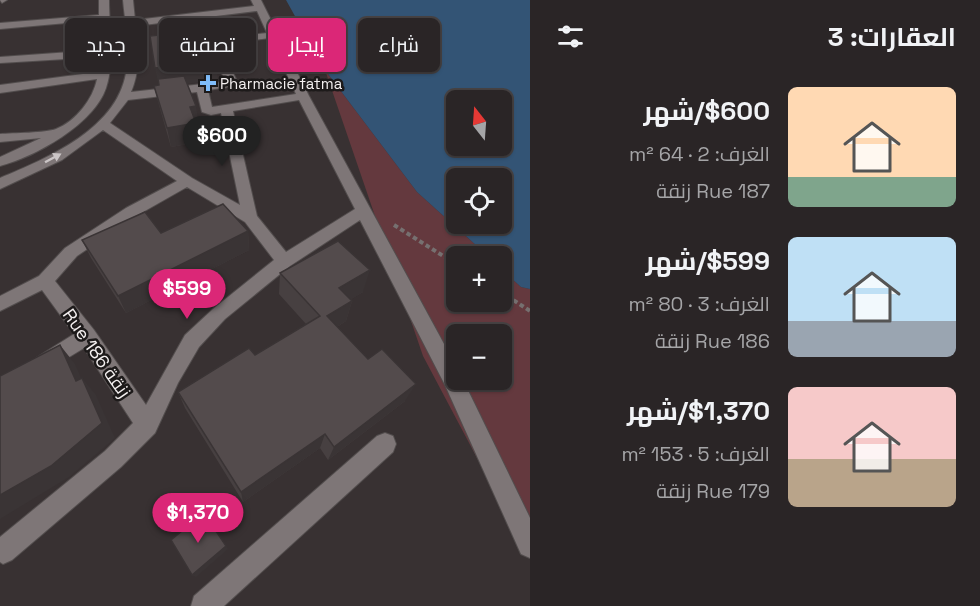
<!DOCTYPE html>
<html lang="ar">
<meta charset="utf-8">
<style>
:root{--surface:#2a2526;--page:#322d2e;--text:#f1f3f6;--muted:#a5a5a7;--line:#464243;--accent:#db2777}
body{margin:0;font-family:"Space Grotesk",Cairo,sans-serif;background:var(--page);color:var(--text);direction:rtl;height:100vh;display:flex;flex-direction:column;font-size:22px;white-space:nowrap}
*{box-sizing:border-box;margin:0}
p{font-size:20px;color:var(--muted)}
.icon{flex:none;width:33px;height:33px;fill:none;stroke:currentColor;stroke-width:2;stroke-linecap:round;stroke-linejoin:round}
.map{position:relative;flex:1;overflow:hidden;direction:ltr}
.sheet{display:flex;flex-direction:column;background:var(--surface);width:450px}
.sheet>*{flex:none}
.guide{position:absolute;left:18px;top:18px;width:422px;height:54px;direction:rtl;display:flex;gap:12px}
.needle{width:39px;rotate:343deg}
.buttons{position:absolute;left:446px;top:90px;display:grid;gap:12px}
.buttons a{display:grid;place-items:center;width:66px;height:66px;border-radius:9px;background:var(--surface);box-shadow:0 2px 4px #0004,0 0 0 2px var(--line);font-size:30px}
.price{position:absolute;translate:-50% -51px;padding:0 14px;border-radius:21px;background:var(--accent);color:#fff;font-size:20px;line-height:39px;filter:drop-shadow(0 2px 3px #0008)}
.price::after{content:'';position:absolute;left:50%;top:36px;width:18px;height:14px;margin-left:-9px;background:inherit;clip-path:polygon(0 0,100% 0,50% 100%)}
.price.selected{background:#222;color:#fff}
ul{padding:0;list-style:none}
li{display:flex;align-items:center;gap:18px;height:150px;padding:0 24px}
li span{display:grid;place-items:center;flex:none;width:168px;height:120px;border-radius:9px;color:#555}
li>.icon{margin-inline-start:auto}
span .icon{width:72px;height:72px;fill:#fffc;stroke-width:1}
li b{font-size:26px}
h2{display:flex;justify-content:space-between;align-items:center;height:72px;padding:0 24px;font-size:26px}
.chip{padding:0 21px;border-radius:9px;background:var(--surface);box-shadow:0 2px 4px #0004,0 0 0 2px var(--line);font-size:21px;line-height:54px}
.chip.selected{background:var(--accent);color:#fff}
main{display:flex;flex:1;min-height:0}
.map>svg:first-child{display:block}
</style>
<main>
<section class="sheet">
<h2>العقارات: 3<svg class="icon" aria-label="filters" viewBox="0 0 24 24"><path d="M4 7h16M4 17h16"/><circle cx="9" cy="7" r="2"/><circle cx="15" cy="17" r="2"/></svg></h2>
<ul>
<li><span style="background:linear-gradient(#ffd9b3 75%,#7fa58c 0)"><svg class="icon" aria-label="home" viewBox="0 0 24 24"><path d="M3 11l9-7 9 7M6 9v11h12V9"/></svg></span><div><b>$600/شهر</b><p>الغرف: 2 · 64 m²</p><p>Rue 187 زنقة</p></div></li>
<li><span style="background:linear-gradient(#bfe0f5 70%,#9aa5b1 0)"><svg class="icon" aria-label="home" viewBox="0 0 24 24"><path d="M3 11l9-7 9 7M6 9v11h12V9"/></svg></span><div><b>$599/شهر</b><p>الغرف: 3 · 80 m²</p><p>Rue 186 زنقة</p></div></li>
<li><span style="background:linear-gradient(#f6c9c9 60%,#b9a48a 0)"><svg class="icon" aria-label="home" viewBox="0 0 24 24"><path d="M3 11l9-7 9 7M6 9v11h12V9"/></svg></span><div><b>$1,370/شهر</b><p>الغرف: 5 · 153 m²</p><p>Rue 179 زنقة</p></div></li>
</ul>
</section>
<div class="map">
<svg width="530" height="606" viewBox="0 0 530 606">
<rect width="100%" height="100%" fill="#383132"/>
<path fill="#64393e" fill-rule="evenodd" d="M325,70L417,192L488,256H456V302H501V269L521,287L530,289V558L423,356ZM456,334H501V380H456Z"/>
<path fill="#335475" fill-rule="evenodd" d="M286,0H530V289L521,287L501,269V256H488L417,192L325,70ZM456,100H501V146H456ZM456,178H501V224H456Z"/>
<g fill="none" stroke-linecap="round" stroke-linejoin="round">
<defs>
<g id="minor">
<polygon points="0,0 7,0 2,3"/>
<path d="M99,0H109C109,28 115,62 106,88C94,124 35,157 0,166V157L41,138L0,142V134C13,133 46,133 56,129C76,121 93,99 97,79L0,93V85L98,72L99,57L0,63V57L99,50L100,20L0,29V23L99,15Z"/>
<path d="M123,0H133L135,20L254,6L251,0H261L309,96L456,366V380H463L530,518V558L521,554L445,385L360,220L290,266L225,319L199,347L178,383L155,433L121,467L12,560L3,564L0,562V537L105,451L133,423L84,348L43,373L36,370L33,364L36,358L74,334L42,290L0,311V296L39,276L65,248L126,208L177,181L103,130L62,160L0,189V178C47,158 116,130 126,73C131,49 125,24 123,0ZM257,11L267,33L202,40L197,43L202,46L209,45L224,78L221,82L131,92C140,71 139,49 136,26ZM270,38L296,94L212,107L208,90L228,87L236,79L219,44ZM197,92L202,112L211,115L221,113L240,205L192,178L110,123L128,100ZM299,100L355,209L286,252L257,216L233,111ZM187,187L245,222L274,260L213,309L185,335L146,405L94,330L55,281L77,256L136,216Z"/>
<polygon points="385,433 393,436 396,444 393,452 224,606 191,606 194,596 377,436"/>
</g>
</defs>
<use href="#minor" stroke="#524d4d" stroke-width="2"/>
<g stroke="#767070" stroke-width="4" stroke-dasharray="4.5 3" stroke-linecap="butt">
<polyline points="394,225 456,264"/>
<polyline points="501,292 530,311"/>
</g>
<use href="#minor" fill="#7e7677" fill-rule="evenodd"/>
</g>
<g fill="#474041">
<polygon points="150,36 218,80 187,83 199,125 197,125 199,142 171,147 159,105 154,86 159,85"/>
<polygon points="248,231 249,250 126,313 91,258 82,240 161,233"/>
<polygon points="280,273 363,292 351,299 352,301 346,321 337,327 405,401 328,460 320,448 243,502 185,408 178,392 255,355 306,324 279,294"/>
</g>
<g fill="#3a3435">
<polygon points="216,61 218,80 159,87 155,68"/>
<polygon points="196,106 199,125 197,125 199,142 171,147 167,128 190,107"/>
<polygon points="248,231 249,250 126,313 118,296"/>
<polygon points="370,270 363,292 334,310 339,288"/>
<polygon points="352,301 346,321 323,336 327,316"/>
<polygon points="60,345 75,364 90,398 76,381"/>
<polygon points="82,378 96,395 115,438 69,477 0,519 0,495"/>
<polygon points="416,384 405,401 328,460 334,447"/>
<polygon points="325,434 320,448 243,502 241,492"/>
<polygon points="204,513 228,549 196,577 192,575"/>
</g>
<g fill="#534b4c" stroke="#3a3435" stroke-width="1.5">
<polygon points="205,30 216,61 155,68 150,36"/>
<polygon points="184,76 196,106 190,107 196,123 167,128 154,86 159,85 158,79"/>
<polygon points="223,204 248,231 118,296 82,240 145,212 161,233"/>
<polygon points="338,241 370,270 339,288 352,301 327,316 368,359 382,349 416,384 334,447 325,434 241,492 178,392 249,348 255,355 320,316 280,273"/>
<polygon points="60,345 76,381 82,378 102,423 51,466 0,495 0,376"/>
<polygon points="204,513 226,546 192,575 171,540"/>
</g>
<defs><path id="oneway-solid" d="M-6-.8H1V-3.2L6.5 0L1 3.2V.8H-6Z" transform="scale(1.5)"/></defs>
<use fill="#cbc5c6" href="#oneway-solid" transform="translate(53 158) rotate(-28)"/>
<path fill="#80bdfa" stroke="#1d1a1a" stroke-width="2" d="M205 74h6v6h6v6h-6v6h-6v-6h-6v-6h6z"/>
<g text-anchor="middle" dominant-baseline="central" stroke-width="5" stroke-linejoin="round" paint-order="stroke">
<g font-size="15" fill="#f4f0f0" stroke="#1d1a1a" text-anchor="start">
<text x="220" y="83">Pharmacie fatma</text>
</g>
<g font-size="18" fill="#f4f0f0" stroke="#1d1a1a">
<text transform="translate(97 353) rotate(55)">Rue 186 زنقة</text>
</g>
</g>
</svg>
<div class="buttons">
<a><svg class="needle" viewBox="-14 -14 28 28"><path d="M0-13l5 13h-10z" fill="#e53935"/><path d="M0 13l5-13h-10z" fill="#a5a5a7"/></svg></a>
<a><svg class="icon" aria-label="locate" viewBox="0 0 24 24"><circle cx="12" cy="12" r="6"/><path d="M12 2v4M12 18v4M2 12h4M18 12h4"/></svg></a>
<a>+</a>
<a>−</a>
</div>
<b class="price selected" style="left:222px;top:167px">$600</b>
<b class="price" style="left:187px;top:320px">$599</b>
<b class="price" style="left:198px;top:544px">$1,370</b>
<div class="guide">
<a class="chip">شراء</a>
<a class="chip selected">إيجار</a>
<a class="chip">تصفية</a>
<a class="chip">جديد</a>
</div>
</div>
</main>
